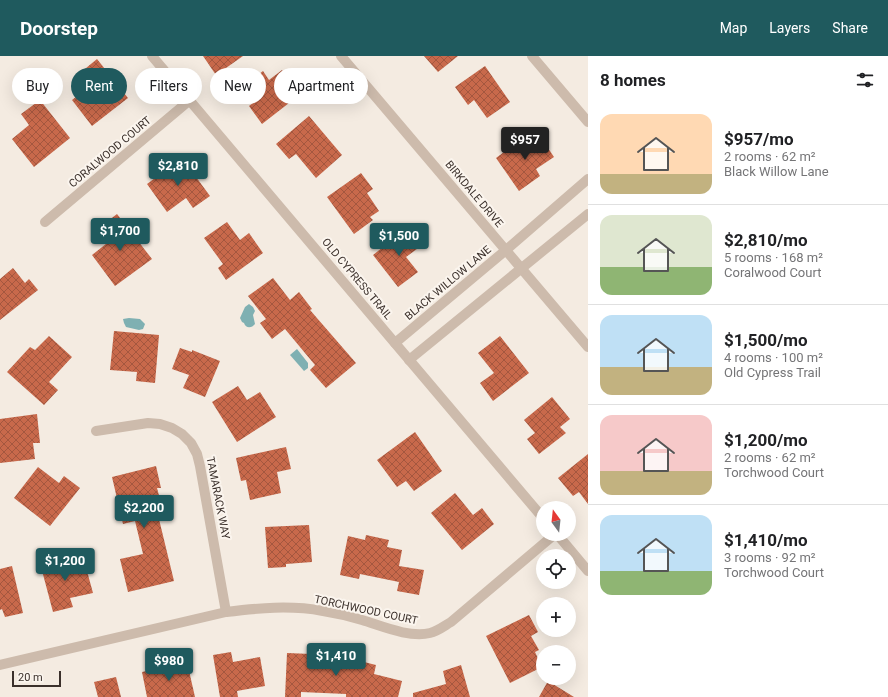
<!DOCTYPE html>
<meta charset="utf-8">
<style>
:root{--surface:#fff;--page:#f6f6f6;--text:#202124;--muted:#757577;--line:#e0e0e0;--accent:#1f5a5e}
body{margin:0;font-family:Roboto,sans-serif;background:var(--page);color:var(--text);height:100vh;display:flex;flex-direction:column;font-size:15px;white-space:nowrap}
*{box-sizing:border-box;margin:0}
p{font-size:13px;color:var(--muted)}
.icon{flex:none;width:22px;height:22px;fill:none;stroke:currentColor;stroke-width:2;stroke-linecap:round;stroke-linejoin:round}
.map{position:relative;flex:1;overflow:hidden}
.drawer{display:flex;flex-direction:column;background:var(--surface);width:300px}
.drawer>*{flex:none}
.banner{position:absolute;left:12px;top:12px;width:380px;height:36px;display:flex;gap:8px}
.needle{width:26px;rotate:345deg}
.buttons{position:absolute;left:536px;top:445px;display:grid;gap:8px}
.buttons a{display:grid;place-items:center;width:40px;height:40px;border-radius:50%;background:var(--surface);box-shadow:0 4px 16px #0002;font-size:20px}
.scale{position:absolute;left:12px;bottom:10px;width:49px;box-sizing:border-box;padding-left:4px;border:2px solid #3b302b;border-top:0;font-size:11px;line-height:14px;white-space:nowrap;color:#3b302b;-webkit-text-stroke:3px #fbf5ee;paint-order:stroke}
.price{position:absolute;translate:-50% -34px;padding:0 9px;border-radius:4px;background:var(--accent);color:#fff;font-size:13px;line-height:26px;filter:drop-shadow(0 1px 2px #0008)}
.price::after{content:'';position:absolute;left:50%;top:24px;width:12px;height:9px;margin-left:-6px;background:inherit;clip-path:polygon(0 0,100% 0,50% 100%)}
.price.on{background:#222;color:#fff}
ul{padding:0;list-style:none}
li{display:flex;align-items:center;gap:12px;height:100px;padding:0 12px}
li+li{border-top:1px solid var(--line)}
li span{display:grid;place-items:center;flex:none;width:112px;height:80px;border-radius:12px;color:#555}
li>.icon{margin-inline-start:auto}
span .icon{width:48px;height:48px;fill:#fffc;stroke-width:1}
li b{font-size:17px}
h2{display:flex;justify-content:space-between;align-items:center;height:48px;padding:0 12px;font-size:17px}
.chip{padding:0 14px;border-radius:18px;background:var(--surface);box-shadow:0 4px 16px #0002;font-size:14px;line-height:36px}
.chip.on{background:var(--accent);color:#fff}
header{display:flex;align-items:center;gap:24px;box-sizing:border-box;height:56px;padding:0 20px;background:var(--accent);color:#fff}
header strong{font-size:19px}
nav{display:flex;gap:22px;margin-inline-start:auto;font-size:14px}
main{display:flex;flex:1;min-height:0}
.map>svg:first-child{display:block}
</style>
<header>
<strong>Doorstep</strong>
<nav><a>Map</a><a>Layers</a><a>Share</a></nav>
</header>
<main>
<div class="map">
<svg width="588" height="641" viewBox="0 0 588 641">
<defs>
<pattern id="building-cross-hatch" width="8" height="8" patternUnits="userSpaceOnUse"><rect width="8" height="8" fill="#c8694b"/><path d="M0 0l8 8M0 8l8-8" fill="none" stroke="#a4573f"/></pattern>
</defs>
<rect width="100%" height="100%" fill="#f4ebe1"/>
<g fill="#7fb0b2">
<path d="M249,248L253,251L255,255L253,259L255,268C252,272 246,273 244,267L242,266L240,262L245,251Z"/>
<polygon points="129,262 140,263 145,268 143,273 139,274 126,271 124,267 123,263"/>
<polygon points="297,293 308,307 308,312 304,315 290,299"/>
</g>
<g fill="url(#building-cross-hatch)">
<polygon points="203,0 243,0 216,19"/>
<polygon points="424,0 458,0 438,16"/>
<polygon points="97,3 128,42 92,70 72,44 90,30 80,17"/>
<polygon points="485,10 510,46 487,62 474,44 468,49 455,31"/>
<polygon points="282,14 294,30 282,38 289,47 262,68 249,50 257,44 246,28 263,15 269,24"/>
<polygon points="40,44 70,82 34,111 12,83 29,69 21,58"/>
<polygon points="309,60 342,99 316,122 296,98 289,103 276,88"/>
<polygon points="538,77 554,101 536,113 540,120 519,135 496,102 512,90 514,93"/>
<polygon points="182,102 210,140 193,152 186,142 167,156 147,128"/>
<polygon points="361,117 373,133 367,137 379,155 370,161 373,164 354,178 327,141"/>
<polygon points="117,158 152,203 115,230 92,199 111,184 100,171"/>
<polygon points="227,166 240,184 249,177 263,197 226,224 218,212 223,208 204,182"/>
<polygon points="407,172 421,190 406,201 418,216 398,231 373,199"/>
<polygon points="13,212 25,227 29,223 38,234 0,264 0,223"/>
<polygon points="273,222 290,244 299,236 312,253 310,254 356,307 326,332 310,314 315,309 285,273 272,283 260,267 266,263 248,240"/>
<polygon points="114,275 159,279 155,327 136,325 137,316 110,314"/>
<polygon points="49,280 72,301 49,326 58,334 44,349 7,316 30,291 35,294"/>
<polygon points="500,280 529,317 493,345 480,327 494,317 478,297"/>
<polygon points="180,292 192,296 192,294 220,305 205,341 183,332 189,319 172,313"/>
<polygon points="238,330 247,344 260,336 276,361 237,386 212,346"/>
<polygon points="552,341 570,363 560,371 566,377 539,398 527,383 535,377 524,364"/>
<polygon points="37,358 40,387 33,387 35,403 0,407 0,363"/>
<polygon points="415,376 442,415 414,435 406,425 397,431 377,404"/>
<polygon points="286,391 291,413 277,416 281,437 250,444 246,424 241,425 236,402"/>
<polygon points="588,398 588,448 579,436 573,440 558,422"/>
<polygon points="156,410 161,432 157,432 164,458 158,459 174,525 128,536 120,503 143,498 135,465 123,468 112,421"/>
<polygon points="38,411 59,427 64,420 80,432 50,470 14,442"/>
<polygon points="455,437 473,459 482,452 494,468 462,494 431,457"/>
<polygon points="309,469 312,506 286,508 286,511 268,512 265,471"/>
<polygon points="366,479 389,484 387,491 402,494 399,510 424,514 419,539 397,535 399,526 360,518 359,523 340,519 348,480 365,484"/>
<polygon points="67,500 68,508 84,504 93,537 70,542 73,551 53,556 40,507"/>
<polygon points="12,510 23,557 5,561 2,553 0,554 0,513"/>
<polygon points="529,559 538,576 531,580 539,594 535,596 542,611 510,627 486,580"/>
<polygon points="231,596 233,606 260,601 265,630 237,635 238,641 220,641 213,599"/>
<polygon points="287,597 336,599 376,609 374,618 402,625 398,641 346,641 346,638 301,636 301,641 285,641"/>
<polygon points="187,606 195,641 147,641 142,616"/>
<polygon points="461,609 470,641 413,641 413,637 446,628 443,615"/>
<polygon points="116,621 121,641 98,641 94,626"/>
<polygon points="548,625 574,641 539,641"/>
</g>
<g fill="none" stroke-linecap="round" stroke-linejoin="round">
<g stroke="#cdbbac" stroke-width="10">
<polyline points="152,0 543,462"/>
<polyline points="341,0 588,291"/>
<polyline points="532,0 588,66"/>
<polyline points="45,166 190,44"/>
<polyline points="395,287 506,194 588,123"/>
<polyline points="409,304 588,158"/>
<polyline points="96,375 148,367 160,368 172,372 182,378 191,387 197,398 200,410 226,556"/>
<polyline points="557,478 588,515"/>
<path d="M0,609L226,556C259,552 290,549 323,555C336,557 349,560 362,564C382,570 409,582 430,577C438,575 444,570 451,566L555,478"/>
</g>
</g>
<g text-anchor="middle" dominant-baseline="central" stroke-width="4" stroke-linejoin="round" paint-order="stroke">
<g font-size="11" fill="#3b302b" stroke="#fbf5ee">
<text transform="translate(110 96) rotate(-40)">CORALWOOD COURT</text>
<text transform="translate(474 138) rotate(50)">BIRKDALE DRIVE</text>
<text transform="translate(357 223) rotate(50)">OLD CYPRESS TRAIL</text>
<text transform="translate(448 227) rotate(-40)">BLACK WILLOW LANE</text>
<text transform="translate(218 442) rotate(79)">TAMARACK WAY</text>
<text transform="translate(366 554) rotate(12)">TORCHWOOD COURT</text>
</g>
</g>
</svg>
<div class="buttons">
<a><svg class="needle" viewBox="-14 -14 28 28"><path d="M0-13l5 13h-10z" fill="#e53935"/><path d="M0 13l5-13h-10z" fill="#757577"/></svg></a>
<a><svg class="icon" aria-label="locate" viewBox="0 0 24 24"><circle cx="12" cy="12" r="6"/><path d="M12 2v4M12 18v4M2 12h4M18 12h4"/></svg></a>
<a>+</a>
<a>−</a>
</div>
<div class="scale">20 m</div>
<b class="price on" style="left:525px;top:105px">$957</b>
<b class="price" style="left:178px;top:131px">$2,810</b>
<b class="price" style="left:120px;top:196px">$1,700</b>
<b class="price" style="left:399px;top:201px">$1,500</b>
<b class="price" style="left:144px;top:473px">$2,200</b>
<b class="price" style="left:65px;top:526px">$1,200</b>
<b class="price" style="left:336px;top:621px">$1,410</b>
<b class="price" style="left:169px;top:626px">$980</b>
<div class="banner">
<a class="chip">Buy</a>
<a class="chip on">Rent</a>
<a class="chip">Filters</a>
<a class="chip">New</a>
<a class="chip">Apartment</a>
</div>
</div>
<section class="drawer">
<h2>8 homes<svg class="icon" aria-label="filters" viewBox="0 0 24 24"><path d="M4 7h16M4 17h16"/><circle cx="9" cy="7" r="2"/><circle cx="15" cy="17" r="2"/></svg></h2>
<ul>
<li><span style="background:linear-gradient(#ffd9b3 75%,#c2b280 0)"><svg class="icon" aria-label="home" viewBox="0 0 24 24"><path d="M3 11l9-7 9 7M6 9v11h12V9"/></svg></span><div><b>$957/mo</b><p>2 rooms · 62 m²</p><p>Black Willow Lane</p></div></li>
<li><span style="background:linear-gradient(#dfe7d0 65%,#8fb573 0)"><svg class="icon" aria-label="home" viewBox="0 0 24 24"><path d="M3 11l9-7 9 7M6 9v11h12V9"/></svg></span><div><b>$2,810/mo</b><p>5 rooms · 168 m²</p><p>Coralwood Court</p></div></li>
<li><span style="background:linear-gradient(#bfe0f5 65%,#c2b280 0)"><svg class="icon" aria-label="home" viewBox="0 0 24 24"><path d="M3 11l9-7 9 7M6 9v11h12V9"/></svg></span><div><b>$1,500/mo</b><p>4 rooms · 100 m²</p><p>Old Cypress Trail</p></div></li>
<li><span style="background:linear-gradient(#f6c9c9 70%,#c2b280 0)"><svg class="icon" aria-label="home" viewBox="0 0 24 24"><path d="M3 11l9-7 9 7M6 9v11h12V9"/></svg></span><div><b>$1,200/mo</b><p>2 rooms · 62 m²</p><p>Torchwood Court</p></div></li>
<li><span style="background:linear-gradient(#bfe0f5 70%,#8fb573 0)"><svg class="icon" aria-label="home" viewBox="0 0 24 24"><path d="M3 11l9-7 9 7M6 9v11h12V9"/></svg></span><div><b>$1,410/mo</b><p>3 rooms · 92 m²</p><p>Torchwood Court</p></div></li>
</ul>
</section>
</main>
